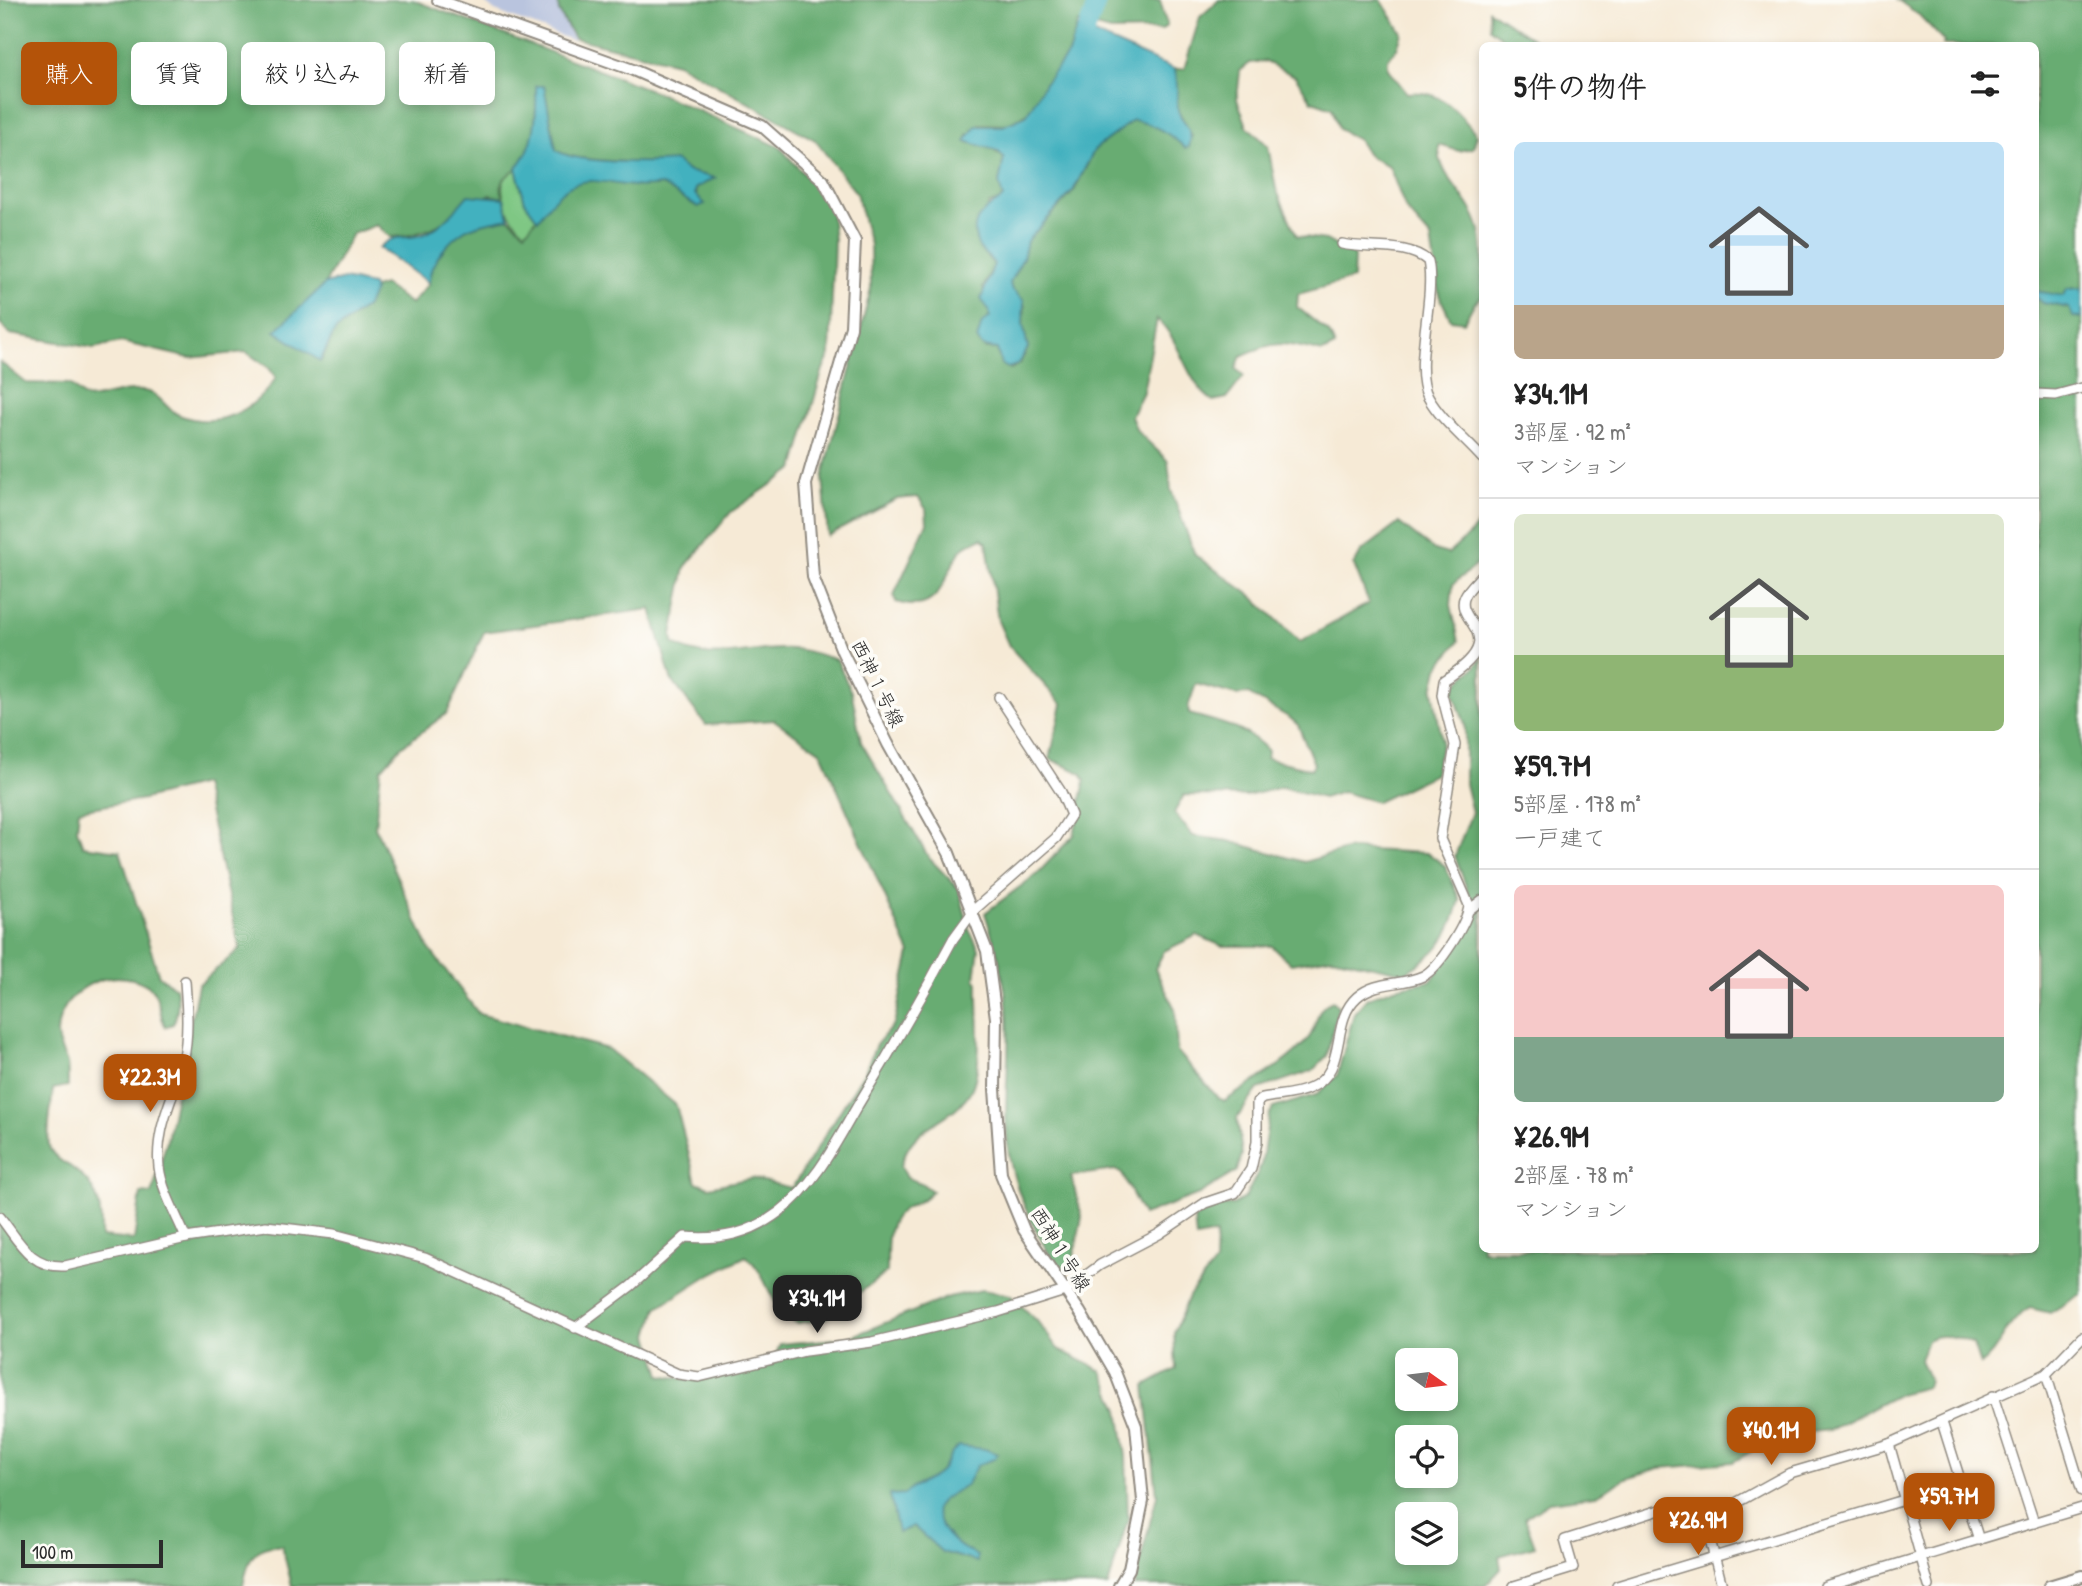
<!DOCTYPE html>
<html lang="ja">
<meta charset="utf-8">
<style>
:root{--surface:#fff;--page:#f6f6f6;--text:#222;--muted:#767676;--line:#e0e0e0;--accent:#b45309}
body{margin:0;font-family:"Patrick Hand","Klee One",sans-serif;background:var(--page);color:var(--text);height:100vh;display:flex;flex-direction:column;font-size:26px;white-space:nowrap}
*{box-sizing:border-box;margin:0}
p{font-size:23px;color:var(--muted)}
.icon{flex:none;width:38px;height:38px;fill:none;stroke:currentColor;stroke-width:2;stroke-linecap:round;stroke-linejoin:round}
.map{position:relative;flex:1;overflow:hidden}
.details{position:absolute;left:1479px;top:42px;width:560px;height:1211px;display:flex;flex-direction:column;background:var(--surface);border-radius:10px;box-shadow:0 4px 10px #0003}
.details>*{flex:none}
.guide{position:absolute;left:21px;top:42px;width:665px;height:63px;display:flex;gap:14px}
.needle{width:46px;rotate:104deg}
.tools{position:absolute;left:1395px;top:1348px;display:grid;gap:14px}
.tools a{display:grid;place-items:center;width:63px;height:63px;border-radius:10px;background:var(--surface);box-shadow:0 4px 10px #0003;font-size:35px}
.scale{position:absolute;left:21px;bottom:18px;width:142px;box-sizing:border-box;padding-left:7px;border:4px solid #2b2b2b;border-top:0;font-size:19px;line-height:24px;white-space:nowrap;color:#2b2b2b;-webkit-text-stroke:5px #fdfcf7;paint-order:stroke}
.price{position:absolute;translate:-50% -60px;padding:0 16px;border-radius:14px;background:var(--accent);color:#fff;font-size:23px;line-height:46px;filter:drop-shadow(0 2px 4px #0008)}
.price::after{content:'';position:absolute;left:50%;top:42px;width:21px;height:16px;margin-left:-10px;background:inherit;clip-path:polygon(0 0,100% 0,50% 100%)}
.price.selected{background:#222;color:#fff}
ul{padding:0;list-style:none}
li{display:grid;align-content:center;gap:14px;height:371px;padding:0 35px}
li+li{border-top:2px solid var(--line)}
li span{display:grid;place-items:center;height:217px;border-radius:10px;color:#555}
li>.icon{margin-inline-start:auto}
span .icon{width:126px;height:126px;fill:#fffc;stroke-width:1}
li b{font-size:30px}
h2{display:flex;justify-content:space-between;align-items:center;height:84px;padding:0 35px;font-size:30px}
.pill{padding:0 24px;border-radius:10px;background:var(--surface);box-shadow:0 4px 10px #0003;font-size:24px;line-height:63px}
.pill.selected{background:var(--accent);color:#fff}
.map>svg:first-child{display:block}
</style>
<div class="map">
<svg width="2082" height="1586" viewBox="0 0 2082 1586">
<rect width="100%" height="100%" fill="#fdfcf7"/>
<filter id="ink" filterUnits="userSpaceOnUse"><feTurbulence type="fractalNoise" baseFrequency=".0143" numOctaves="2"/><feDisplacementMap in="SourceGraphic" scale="14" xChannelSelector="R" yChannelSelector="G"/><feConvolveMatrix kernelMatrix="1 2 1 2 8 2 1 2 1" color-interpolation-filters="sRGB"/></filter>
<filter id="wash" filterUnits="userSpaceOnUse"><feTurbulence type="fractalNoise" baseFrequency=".00686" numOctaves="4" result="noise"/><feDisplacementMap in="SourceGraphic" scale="28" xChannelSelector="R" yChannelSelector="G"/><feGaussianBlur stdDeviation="1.57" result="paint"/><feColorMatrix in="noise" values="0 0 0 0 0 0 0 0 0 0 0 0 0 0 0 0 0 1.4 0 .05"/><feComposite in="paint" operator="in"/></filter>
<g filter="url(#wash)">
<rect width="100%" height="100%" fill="#f6ead6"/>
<polygon fill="#b9c4de" points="481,0 558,0 559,12 574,41 495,11"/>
<path fill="#7fc784" stroke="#557958" stroke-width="2" d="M516,168L525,202L538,220L525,232C508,217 498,198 504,175Z"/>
<g fill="#67ac72" stroke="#496c4e" stroke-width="2" fill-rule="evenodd">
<path d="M0,0H413L656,92L780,147L824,197L831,210L834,240L830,355L823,369L794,469L731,512L685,567L672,635L673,643C708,667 755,646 793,649C808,650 823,656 837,660L852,694L861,742L929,858L959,889L969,929L979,949L975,978L978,983C977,1011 984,1068 970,1092C949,1126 912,1121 901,1166L907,1178L921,1183L932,1191C923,1202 915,1202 904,1209C883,1222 888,1250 887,1272L824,1319L796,1323C768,1307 769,1275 746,1256L707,1276L657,1308L649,1335L661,1375L690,1380L772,1365L780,1344L848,1338L949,1297L982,1290L1010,1295L1037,1321L1058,1349L1102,1371L1119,1410L1126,1456L1128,1519L1108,1586H292L282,1546C253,1544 248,1560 243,1586H0V362L26,383L69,384C74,388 80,395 86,398C93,402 128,386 149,392C160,395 167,410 179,415C218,430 254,411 276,378L269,368L246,352L189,358L121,342L94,348L10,334L0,323ZM537,86H544L556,150C573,163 652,163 676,162L687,171L714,178L696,188L698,207L662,185C624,191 596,167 561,191C546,200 538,219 525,232L509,218C496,221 476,223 465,230C449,240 428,264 429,283L411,304L384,285L374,288L367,306L335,331L321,361L276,331L325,284L352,234L377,225L390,237C432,237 454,214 490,195L504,198C494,175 516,174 526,159C536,143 536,105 537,86ZM651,609L671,679L706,725L774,720L821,752L910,953L894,1024L876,1045L865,1071L792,1188L751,1178L709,1187L696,1182L676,1105L608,1049L479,1014L428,947L375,827L381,769L400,748L447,713L484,632ZM203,784L240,949L198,985L167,1140L152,1194L141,1193L134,1240L101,1237C102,1205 98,1186 71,1167C63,1162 55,1158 50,1149C45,1139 52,1102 53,1089L68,1086C68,1079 68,1071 67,1064C64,1054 57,1045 57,1034C58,991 109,964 145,984C160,991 159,1013 165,1027L173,1024C178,1014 179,999 176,988L159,976L120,851L83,846L77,829L79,810L144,799Z"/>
<path d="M558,0H1160L1167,25L1162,30L1111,31L1078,23L1068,54L1045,83L1031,111L1007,125L980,124L967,136V142L989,147L1004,158L999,183L1004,195L999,201L989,204L979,248L994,264L983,288L990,313L979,343L986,349H997L1001,364L1011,369L1020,363L1028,348L1023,324L1025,306L1011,288L1010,282L1023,258L1027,241L1074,191L1095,149L1133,120L1147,122L1175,138L1185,148L1192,136L1178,110L1174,69H1184L1200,17L1219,0H1381L1402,33L1397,48L1388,59V69L1407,93C1442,89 1457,111 1477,135L1473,148L1459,151L1439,145C1437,178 1469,195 1478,224C1486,246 1482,273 1482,296L1474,304L1464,322L1451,320L1439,295L1431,238L1406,210L1389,166L1370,157L1358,140L1339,129L1332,108L1312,101L1295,76L1264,61L1250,63L1240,71L1237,99L1247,126L1268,146L1276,189L1297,236L1326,240L1354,256L1353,279L1298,294L1297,307L1329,333L1335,346L1323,352C1284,343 1279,339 1241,356L1236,369L1244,376L1227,398L1213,401C1185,382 1182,341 1157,319L1143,392L1131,416L1137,431L1168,461L1171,490L1195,555L1252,596L1300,642L1369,603L1354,565L1361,552L1399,523L1434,550L1448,554L1471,533L1482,518V560L1453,584L1451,605L1459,641L1438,668L1433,690L1442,741L1435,774L1377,802L1343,792L1323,798L1282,787L1247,796L1184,795L1174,813L1193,836L1229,841L1304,862L1349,849L1428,853L1445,866L1460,900C1450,937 1439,953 1405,973L1332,957L1291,964L1272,946H1222L1197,935L1164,951L1155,969L1175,1009L1177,1051L1218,1098L1225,1101C1252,1082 1286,1065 1308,1039C1319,1026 1313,1008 1333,1001L1338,1006L1327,1056L1312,1071L1258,1089L1237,1118L1242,1154L1237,1171L1199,1194L1143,1215L1122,1174L1115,1170L1071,1176L1082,1217L1072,1267L1066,1271L1058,1270C1041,1240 1022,1208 1013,1173C999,1122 1011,1069 1008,1018C1006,981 996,948 985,913L1037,874L1074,835L1085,780L1081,773L1050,759L1062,704L1009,646L998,621L987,543L982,538C976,541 967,544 962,549C942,575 943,617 896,602L894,595L927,523L926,509L918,497L897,499L828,536L823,478L871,288L870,245L856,193L815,140L677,63L574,38L559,12ZM1196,684L1236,695L1248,694L1290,718L1298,725L1314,764L1311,769L1266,758L1268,751C1249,728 1217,722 1189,714L1188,707Z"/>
<polygon points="1898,0 2082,0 2082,288 2074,288 2064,297 2035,291 2035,46 1943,45 1944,41 1919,15"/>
<polygon points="1489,10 1543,45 1544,45 1512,45 1490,28"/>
<path d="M2035,297L2043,303L2069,308L2082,318L2081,1294L2050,1313L2030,1308C2002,1325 2003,1347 1980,1365L1973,1344C1959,1337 1940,1332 1927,1340L1920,1360L1929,1380L1927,1387L1899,1394L1830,1430L1779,1435L1733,1462L1660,1468L1626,1478L1595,1496L1549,1502L1525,1518L1535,1546L1499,1556L1501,1569L1485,1586H1134L1157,1495L1145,1386L1176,1369L1174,1333L1189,1296L1215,1263L1216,1234L1196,1238L1194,1219L1217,1206L1232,1205L1245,1198L1261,1166L1269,1115L1273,1108L1316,1095L1337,1076L1354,1013L1367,998L1394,988L1431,981L1477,917L1455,856L1472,812L1465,784V724L1452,688L1476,666L1482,656V1250H2035ZM1407,1360H1446V1398H1407ZM1407,1437H1446V1475H1407ZM1407,1514H1446V1552H1407Z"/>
</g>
<g fill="#43b1bf" stroke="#376e75" stroke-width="2">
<path d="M1078,27L1174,69C1180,81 1175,97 1178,110C1182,125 1195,128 1189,147L1185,148C1170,133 1153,124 1133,120L1095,149L1073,191L1027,241L1023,258L1010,282L1011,288L1024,301L1023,324L1028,348L1017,365L1008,368L1001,364L997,349L983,347L977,339L982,323L990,317L989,310L981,299L994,264C990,257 982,253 979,247C966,220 985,210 1003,198L999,183L1004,158L998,151L965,141L976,126H1003L1026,116L1045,83L1068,54Z"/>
<path d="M536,86H544L556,150C574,164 651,163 676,161L687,171L715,178L696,188L695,194L705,204L698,207L662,185C604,194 581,154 538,220L525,202L516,168C536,148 537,114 536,86Z"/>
<path d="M468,195L504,198L509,218C496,221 477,223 465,230C449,240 428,264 429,283L379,248C396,231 407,242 426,233C445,224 455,210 468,195Z"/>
<polygon points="344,279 372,285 374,291 367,306 335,331 320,361 275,331 325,284"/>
<polygon points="2082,288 2082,318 2073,317 2069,308 2043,303 2035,297 2035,291 2064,296 2067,289"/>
<path d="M959,1446L985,1449L998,1454L994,1459L977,1465L967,1484L942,1500L936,1509C939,1532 958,1547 977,1556V1562L942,1552L913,1526L898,1533L890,1495L905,1494C915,1483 929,1482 939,1473C947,1466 948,1453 959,1446Z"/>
</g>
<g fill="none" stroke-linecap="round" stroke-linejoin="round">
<polyline stroke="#43b1bf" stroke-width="18" points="1081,54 1081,45 1098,0"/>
</g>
</g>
<g filter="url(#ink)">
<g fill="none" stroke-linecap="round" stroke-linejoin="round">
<defs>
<g id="minor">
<path d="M1342,244C1368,250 1407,242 1428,261C1436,298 1412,368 1428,397C1440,419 1465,439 1482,458"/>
<polyline points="2035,394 2056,395 2082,388"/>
<polyline points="1469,910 1482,900"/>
<path d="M185,981C187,1008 189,1034 183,1062C174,1097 155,1128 159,1167C162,1191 177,1216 186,1238"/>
<path d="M0,1217C19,1241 30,1268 65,1266L186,1238L266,1226L334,1234L425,1258L678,1374L699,1377L805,1351L872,1342L998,1312L1065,1291L1100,1265L1159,1234L1205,1203L1235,1193L1251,1169L1257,1142V1102L1263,1098C1278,1095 1296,1095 1310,1088C1349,1071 1329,1022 1357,997C1376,980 1402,986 1423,976C1439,968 1468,922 1469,905L1440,839L1455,745L1442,695L1444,680C1516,635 1452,623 1465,596C1468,589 1477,581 1482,575"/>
<path d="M575,1328L631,1286L685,1237C721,1240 750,1234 779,1212C815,1185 836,1143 858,1105C891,1051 923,995 953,939L975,909L1056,838L1071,815L1061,792L999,697"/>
<polyline points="2046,1374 2082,1491"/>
<polyline points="1993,1396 2034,1523"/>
<polyline points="1942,1422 1979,1540"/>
<polyline points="1889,1444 1929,1586"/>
<polyline points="1705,1520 1722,1586"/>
<polyline points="1514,1586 1573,1568 1565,1540 1666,1508 1705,1520 1790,1473 1889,1444 2046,1374 2082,1337"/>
<polyline points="1617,1586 1904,1500"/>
<polyline points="1825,1586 2082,1508"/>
</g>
<g id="tertiary">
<polyline points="438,0 633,70 762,126 823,180 855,241 851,327 806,484 813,577 842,651 888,744 949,853 987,951 996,1018 995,1089 1001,1174 1024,1230 1080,1312 1115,1372 1136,1426 1143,1501 1129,1569 1119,1586"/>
<polyline points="2049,1586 2082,1576"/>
</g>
</defs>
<use href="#minor" stroke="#908a80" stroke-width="12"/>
<use href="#tertiary" stroke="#908a80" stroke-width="14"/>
<use href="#minor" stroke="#fff" stroke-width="9"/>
<use href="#tertiary" stroke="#fff" stroke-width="10"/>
</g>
</g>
<g text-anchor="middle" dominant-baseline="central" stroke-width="7" stroke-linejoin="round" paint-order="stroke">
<g font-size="19" fill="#2b2b2b" stroke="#fdfcf7">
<text transform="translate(878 683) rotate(64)">西神１号線</text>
<text transform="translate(1061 1249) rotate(58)">西神１号線</text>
</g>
</g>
</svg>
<div class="tools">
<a><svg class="needle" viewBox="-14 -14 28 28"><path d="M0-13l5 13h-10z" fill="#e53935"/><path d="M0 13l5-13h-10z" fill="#767676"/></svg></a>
<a><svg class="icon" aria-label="locate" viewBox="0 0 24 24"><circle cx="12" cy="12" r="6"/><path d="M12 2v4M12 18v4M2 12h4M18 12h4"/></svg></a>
<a><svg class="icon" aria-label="layers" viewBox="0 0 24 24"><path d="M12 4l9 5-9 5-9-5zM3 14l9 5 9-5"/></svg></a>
</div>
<div class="scale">100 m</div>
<b class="price" style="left:150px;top:1114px">¥22.3M</b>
<b class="price selected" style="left:817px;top:1335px">¥34.1M</b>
<b class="price" style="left:1771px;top:1467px">¥40.1M</b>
<b class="price" style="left:1949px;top:1533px">¥59.7M</b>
<b class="price" style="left:1698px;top:1557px">¥26.9M</b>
<div class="guide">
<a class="pill selected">購入</a>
<a class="pill">賃貸</a>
<a class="pill">絞り込み</a>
<a class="pill">新着</a>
</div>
<section class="details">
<h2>5件の物件<svg class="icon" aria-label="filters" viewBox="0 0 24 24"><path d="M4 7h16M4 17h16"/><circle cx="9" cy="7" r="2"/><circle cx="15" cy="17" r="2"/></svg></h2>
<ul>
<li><span style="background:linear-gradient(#bfe0f5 75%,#b9a48a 0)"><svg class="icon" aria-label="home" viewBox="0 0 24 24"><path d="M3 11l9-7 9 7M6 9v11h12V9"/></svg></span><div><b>¥34.1M</b><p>3部屋 · 92 m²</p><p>マンション</p></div></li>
<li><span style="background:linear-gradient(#dfe7d0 65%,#8fb573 0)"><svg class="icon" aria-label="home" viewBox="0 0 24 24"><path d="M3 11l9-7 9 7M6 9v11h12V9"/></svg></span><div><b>¥59.7M</b><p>5部屋 · 178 m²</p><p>一戸建て</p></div></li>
<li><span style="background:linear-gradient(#f6c9c9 70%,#7fa58c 0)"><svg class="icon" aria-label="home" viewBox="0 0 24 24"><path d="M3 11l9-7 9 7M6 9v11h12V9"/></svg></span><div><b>¥26.9M</b><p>2部屋 · 78 m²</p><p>マンション</p></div></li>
</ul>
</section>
</div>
